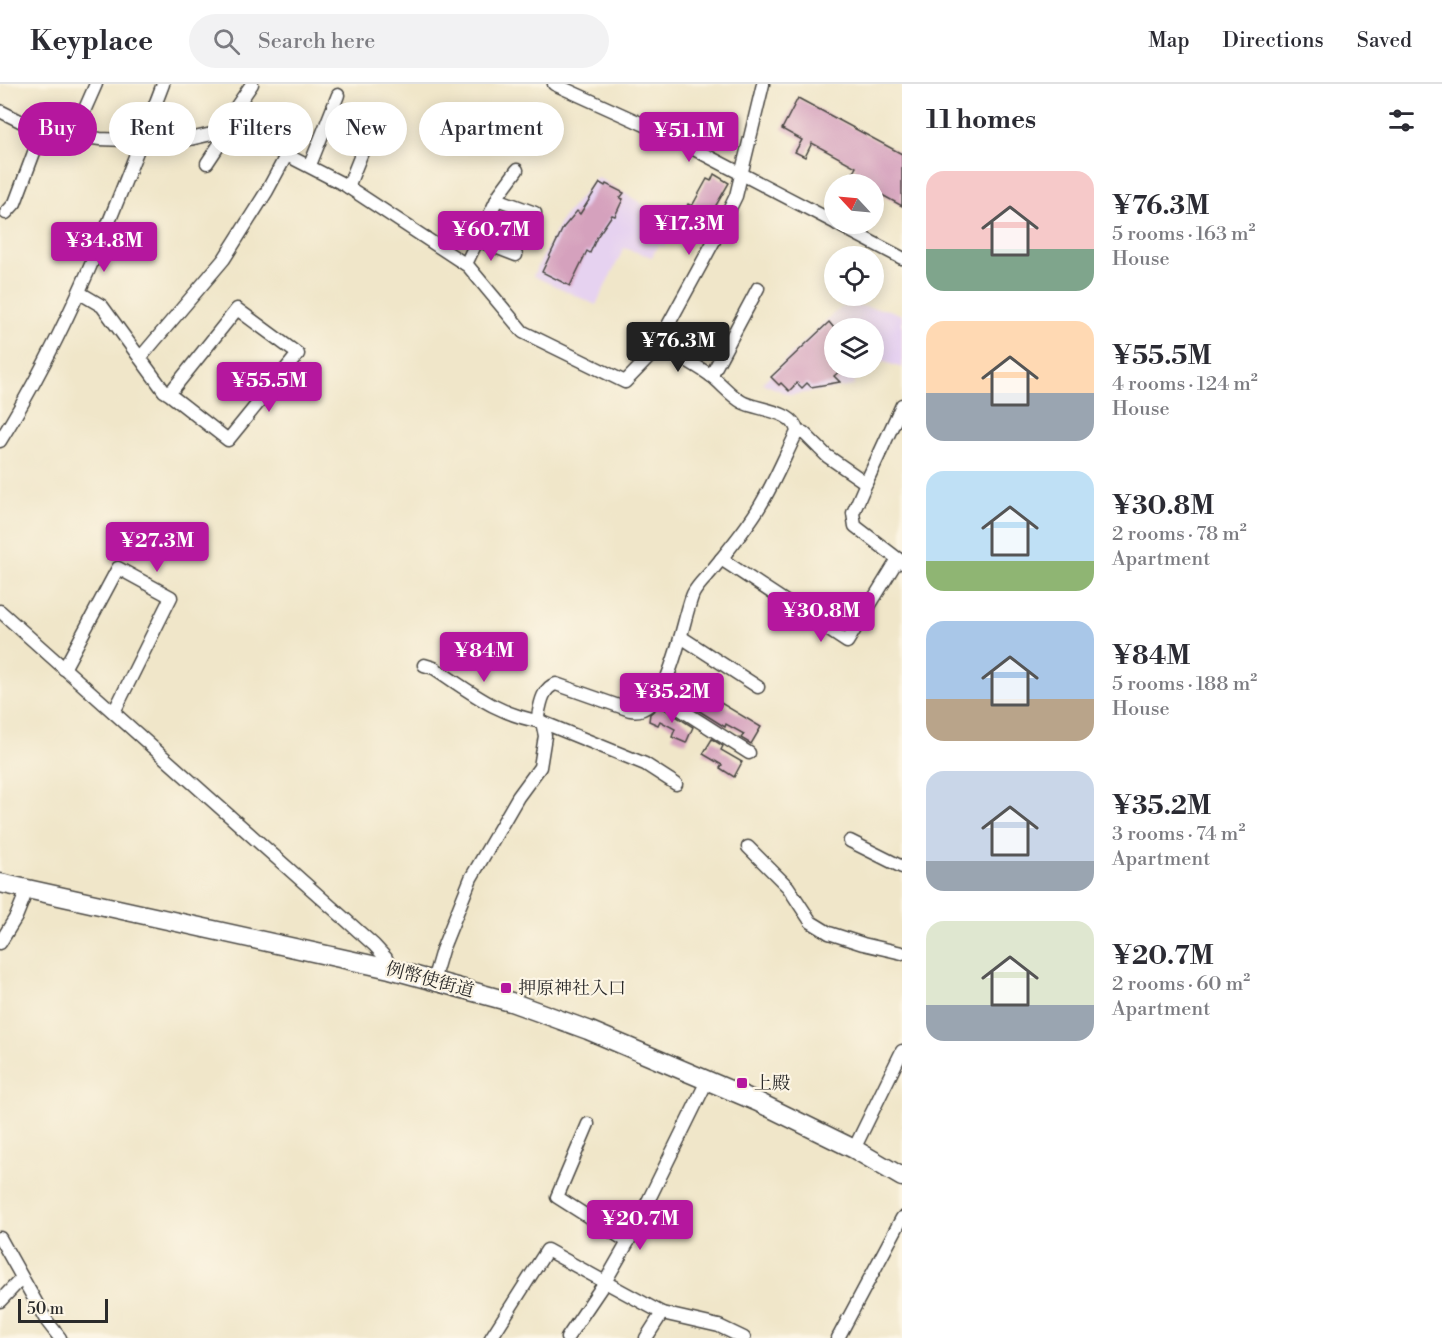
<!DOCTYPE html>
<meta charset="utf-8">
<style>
:root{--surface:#fff;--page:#f2f2f3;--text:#2b2b33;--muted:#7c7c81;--line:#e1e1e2;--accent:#b5179e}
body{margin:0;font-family:"Libre Bodoni","Noto Serif JP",serif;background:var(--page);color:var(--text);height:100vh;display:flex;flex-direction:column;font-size:22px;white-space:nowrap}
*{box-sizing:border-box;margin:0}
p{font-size:20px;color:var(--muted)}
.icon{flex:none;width:33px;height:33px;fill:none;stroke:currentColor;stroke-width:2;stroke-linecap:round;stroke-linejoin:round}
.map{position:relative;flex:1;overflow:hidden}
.side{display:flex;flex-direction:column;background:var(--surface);width:540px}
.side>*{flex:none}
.banner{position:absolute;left:18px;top:18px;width:570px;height:54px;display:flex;gap:12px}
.needle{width:39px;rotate:296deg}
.fabs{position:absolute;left:824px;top:90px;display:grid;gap:12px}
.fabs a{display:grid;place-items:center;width:60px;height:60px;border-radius:50%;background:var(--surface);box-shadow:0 3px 15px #0003;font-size:30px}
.scale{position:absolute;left:18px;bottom:15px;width:90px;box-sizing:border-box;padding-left:6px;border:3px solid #2b2b2b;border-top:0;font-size:16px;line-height:21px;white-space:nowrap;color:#2b2b2b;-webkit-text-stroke:4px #fcf5e5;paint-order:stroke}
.price{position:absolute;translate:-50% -51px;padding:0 14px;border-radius:6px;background:var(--accent);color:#fff;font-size:20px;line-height:39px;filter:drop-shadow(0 2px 3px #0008)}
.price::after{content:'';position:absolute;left:50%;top:36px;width:18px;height:14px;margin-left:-9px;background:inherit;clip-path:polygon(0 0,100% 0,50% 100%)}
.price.selected{background:#222;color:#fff}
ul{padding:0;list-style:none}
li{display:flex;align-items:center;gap:18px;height:150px;padding:0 24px}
li span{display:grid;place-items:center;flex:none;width:168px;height:120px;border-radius:18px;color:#555}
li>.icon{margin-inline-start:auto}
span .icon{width:72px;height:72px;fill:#fffc;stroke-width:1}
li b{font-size:26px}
h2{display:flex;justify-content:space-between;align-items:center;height:72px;padding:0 24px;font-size:26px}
.tag{padding:0 21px;border-radius:27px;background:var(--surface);box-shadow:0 3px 15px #0003;font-size:21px;line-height:54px}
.tag.selected{background:var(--accent);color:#fff}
header{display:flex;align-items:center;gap:36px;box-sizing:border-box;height:84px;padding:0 30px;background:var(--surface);border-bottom:2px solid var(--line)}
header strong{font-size:28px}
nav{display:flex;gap:33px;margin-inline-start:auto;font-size:21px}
.search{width:420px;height:54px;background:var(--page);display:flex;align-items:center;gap:15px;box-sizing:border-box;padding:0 21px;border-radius:33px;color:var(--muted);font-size:22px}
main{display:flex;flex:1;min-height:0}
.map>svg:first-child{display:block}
</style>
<header>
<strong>Keyplace</strong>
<div class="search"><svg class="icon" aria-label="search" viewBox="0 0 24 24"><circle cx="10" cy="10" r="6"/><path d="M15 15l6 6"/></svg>Search here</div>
<nav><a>Map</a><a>Directions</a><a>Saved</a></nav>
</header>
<main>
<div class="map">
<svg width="902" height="1254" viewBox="0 0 902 1254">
<rect width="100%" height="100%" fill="#fcf5e5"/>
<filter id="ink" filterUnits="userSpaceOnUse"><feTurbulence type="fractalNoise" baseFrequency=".0167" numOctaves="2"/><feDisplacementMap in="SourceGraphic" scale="12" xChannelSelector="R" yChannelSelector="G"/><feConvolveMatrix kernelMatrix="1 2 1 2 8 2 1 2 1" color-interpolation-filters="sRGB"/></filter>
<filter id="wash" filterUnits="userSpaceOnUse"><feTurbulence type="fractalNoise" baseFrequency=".008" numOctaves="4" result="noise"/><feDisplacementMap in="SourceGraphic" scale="24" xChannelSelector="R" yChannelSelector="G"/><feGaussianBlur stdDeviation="1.35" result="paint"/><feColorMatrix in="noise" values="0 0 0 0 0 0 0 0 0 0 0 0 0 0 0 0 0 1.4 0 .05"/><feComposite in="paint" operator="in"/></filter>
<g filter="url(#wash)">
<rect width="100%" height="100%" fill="#f0e6c9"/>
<g fill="#e6d2f0">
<polygon points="597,93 646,122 642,131 669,148 664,163 658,161 652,173 624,164 596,221 533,192 562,135"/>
<polygon points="860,222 889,226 902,231 902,284 873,274 873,244 834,244 834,284 860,284 853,302 790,311 762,299 833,230 843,223"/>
</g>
<g id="blocks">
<g fill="#d5a1bd">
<polygon points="798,14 902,70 902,122 873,106 873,100 862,100 850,94 856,83 812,59 805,73 795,68 802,56 782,45"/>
<polygon points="714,90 729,99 711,130 703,126 695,142 693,140 687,151 673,143 680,128 683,130 688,120 692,122 707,95 711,97"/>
<polygon points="600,99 605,102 606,100 624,109 620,114 623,115 615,132 612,131 597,153 590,169 587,167 570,202 542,188 563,144 577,127 580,130"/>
<polygon points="829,238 834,244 834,284 843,284 834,292 840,298 811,303 807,299 802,304 797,299 789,307 781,299 779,301 771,293"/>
<polygon points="677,591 687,599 686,600 712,616 720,621 721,619 761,643 751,660 741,654 744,650 726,640 725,643 669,608"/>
<polygon points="660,622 693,643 686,659 672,653 675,645 660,637 658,641 649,637 650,630"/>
<polygon points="712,655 723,662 721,666 742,678 734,693 720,684 722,681 703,670"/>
</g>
</g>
</g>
<g filter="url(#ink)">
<use href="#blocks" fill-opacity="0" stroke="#494743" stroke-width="1.5"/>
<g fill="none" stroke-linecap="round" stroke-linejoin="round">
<defs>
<g id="minor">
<polyline points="554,0 667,51 834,138"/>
<polyline points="0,27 38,46 100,55 177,58 229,46 240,47 345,101 468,182 523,248 625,298 661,261 667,243 715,155 736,112 763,0"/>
<polyline points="219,48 252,0"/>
<polyline points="73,52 96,0"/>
<polyline points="207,79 229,46"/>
<polyline points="310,81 338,11"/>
<polyline points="348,103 369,51"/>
<polyline points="497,115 535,129"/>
<polyline points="6,129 15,119 42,47"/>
<polyline points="837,140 902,174"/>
<polyline points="477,156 516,171"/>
<polyline points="466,180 500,109 517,86"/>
<polyline points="80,209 102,222 164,307 169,310 228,356 298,270 237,225 169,310"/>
<polyline points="140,274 224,175 267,107 287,70"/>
<polyline points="711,292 758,204"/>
<polyline points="797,348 804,349 827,372 866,399 902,321"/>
<path d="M0,357C70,245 116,123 163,0"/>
<polyline points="866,399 853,429 855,442 898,475"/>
<polyline points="721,475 847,558 898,475 902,479"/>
<polyline points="0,527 374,861 386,874 390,885"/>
<polyline points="681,553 758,603"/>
<path d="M424,581L434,584C472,609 496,630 542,638"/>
<polyline points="64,585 118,484 171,513 114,628"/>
<polyline points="658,611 749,669"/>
<path d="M537,637C540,624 541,604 556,600L630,626C669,635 682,535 693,510C698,500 707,493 713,485C729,465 747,444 760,422C774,399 785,372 797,348C795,326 756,326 742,318C730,311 721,299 710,291C694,280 677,271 661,261"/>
<polyline points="850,757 902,783"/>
<polyline points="748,763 788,803 811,838 829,849 863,860 902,869"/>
<polyline points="0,859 16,833 27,806"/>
<polyline points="433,897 442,866 471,794 518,713 540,683 545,652 542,638 645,680 676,700"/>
<polyline points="588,1040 557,1113 628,1158 605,1198 662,1229 719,1242 744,1254"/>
<polyline points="854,1065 902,967"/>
<polyline points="0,1154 46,1236 60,1254"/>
<polyline points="628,1158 708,995"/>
<polyline points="0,1217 22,1194"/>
<polyline points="491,1254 547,1166 605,1198 567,1254"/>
<polyline points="646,1254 662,1229"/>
<polyline points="838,1254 902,1134"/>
</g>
<polyline id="highway" points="0,799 390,885 511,918 588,946 758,1018 854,1065 902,1093"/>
</defs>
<use href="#minor" stroke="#494743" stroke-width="15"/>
<use href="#highway" stroke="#494743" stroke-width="21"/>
<use href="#minor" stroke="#fff" stroke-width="12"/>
<use href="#highway" stroke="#fff" stroke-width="18"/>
</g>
</g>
<g fill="#b5179e" stroke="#fcf5e5" stroke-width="2">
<rect x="500" y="898" width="12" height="12" rx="3"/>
<rect x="736" y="993" width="12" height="12" rx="3"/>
</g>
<g text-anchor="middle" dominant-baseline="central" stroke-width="4.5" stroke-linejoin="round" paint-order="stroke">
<g font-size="18" fill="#2b2b2b" stroke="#fcf5e5">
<text transform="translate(430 896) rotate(15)">例幣使街道</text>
</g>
<g font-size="18" fill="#2b2b2b" stroke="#fcf5e5" text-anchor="start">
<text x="518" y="904">押原神社入口</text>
<text x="754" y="999">上殿</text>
</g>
</g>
</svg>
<div class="fabs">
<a><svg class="needle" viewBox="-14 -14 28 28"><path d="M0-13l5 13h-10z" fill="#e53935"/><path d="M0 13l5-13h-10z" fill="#7c7c81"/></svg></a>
<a><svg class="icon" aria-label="locate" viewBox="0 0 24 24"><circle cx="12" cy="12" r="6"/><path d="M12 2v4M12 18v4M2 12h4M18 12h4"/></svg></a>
<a><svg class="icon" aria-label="layers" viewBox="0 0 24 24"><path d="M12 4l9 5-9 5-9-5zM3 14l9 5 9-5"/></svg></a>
</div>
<div class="scale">50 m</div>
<b class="price" style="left:689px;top:79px">¥51.1M</b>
<b class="price" style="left:689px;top:172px">¥17.3M</b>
<b class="price" style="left:491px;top:178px">¥60.7M</b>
<b class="price" style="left:104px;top:189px">¥34.8M</b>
<b class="price selected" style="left:678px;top:289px">¥76.3M</b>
<b class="price" style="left:269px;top:329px">¥55.5M</b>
<b class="price" style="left:157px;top:489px">¥27.3M</b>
<b class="price" style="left:821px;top:559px">¥30.8M</b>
<b class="price" style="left:484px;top:599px">¥84M</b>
<b class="price" style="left:672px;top:640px">¥35.2M</b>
<b class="price" style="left:640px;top:1167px">¥20.7M</b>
<div class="banner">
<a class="tag selected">Buy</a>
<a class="tag">Rent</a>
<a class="tag">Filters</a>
<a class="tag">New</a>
<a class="tag">Apartment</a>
</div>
</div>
<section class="side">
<h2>11 homes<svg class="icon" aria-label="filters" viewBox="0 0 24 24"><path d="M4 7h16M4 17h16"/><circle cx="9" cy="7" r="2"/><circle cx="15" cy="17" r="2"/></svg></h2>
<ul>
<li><span style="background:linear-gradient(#f6c9c9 65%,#7fa58c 0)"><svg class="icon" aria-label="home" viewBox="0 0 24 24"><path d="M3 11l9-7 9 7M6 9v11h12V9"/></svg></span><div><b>¥76.3M</b><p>5 rooms · 163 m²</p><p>House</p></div></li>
<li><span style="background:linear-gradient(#ffd9b3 60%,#9aa5b1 0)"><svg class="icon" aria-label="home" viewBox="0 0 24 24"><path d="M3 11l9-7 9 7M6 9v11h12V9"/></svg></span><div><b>¥55.5M</b><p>4 rooms · 124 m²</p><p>House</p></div></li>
<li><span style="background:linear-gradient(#bfe0f5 75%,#8fb573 0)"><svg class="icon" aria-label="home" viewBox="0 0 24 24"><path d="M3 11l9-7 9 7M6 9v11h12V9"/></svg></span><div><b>¥30.8M</b><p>2 rooms · 78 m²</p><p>Apartment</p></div></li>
<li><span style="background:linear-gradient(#a9c7e8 65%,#b9a48a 0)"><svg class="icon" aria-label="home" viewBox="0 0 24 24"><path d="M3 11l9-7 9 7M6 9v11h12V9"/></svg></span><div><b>¥84M</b><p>5 rooms · 188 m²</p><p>House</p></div></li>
<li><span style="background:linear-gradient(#c9d6e8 75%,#9aa5b1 0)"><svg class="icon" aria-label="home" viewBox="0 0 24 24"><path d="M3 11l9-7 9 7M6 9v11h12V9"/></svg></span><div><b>¥35.2M</b><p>3 rooms · 74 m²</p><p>Apartment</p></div></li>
<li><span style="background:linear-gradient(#dfe7d0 70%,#9aa5b1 0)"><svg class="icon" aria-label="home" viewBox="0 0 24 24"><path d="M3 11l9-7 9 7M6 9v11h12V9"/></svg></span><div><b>¥20.7M</b><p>2 rooms · 60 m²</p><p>Apartment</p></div></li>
</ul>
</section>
</main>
